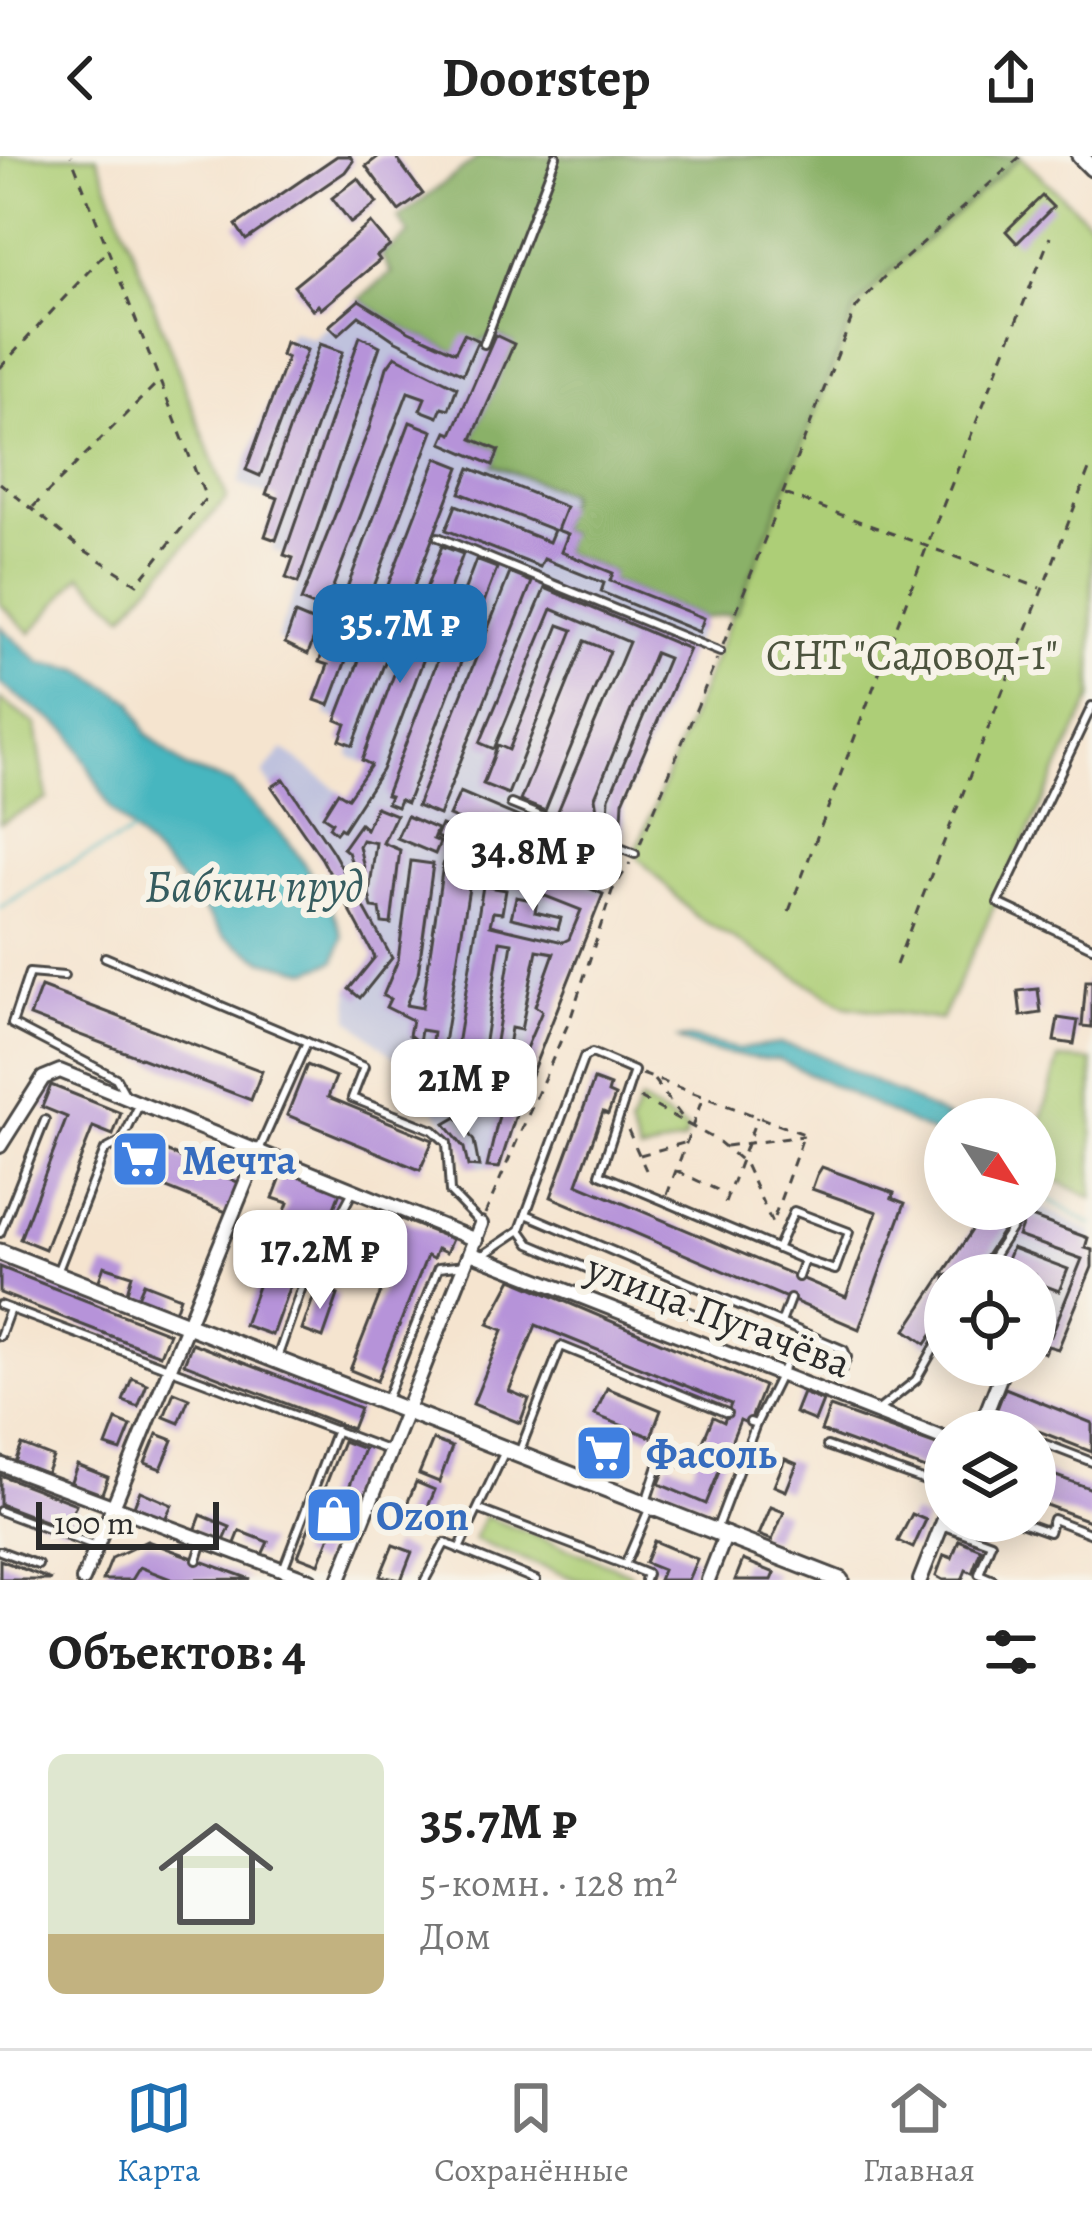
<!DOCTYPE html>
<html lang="ru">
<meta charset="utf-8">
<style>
:root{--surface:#fff;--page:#f2f2f2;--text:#222;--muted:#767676;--line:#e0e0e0;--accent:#1f6fb2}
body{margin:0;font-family:Alegreya,serif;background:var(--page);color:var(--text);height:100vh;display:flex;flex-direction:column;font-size:45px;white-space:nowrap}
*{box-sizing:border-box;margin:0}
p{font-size:39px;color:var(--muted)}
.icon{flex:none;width:66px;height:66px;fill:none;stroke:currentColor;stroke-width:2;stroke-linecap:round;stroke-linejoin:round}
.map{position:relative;height:1424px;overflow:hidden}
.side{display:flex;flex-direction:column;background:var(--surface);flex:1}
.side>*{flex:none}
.needle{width:78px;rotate:126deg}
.controls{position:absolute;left:924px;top:942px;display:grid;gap:24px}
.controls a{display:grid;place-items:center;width:132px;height:132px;border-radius:50%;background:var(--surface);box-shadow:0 6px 30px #0003;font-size:60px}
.scale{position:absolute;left:36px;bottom:30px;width:183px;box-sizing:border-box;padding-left:12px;border:6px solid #2b2b2b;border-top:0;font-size:33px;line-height:42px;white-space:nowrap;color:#2b2b2b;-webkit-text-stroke:9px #f7f3e8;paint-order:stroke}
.price{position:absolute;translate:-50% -102px;padding:0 27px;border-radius:24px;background:#fff;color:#222;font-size:39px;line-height:78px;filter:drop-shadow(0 3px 6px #0008)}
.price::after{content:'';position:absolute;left:50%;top:72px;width:36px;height:27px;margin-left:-18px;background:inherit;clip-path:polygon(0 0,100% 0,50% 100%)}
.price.active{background:var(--accent);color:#fff}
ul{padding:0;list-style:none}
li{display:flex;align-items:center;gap:36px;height:300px;padding:0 48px}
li+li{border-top:3px solid var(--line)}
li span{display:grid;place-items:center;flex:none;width:336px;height:240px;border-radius:18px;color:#555}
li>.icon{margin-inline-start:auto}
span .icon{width:144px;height:144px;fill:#fffc;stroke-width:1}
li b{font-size:51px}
h2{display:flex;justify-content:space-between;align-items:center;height:144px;padding:0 48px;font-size:51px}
header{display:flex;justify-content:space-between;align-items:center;height:156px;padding:0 48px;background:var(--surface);font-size:54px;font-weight:700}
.dock{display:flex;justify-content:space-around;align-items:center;height:168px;border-top:3px solid var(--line);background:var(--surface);font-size:33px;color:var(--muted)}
.dock a{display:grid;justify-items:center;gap:6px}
.dock .active{color:var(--accent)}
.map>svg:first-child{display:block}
</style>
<header><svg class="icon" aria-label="back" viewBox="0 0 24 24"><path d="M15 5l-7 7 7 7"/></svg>Doorstep<svg class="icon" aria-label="share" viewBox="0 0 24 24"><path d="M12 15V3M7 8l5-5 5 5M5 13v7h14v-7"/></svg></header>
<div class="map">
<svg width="1092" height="1424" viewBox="0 0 1092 1424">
<rect width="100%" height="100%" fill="#f7f3e8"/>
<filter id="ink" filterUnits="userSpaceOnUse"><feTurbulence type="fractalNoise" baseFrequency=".00833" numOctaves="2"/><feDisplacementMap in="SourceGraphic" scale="24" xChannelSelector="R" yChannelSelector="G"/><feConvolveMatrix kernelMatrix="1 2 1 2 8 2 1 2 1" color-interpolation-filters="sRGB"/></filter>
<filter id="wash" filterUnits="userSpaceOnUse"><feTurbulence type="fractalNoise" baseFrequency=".004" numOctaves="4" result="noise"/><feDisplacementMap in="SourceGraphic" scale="48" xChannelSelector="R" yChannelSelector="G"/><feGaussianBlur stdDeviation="2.7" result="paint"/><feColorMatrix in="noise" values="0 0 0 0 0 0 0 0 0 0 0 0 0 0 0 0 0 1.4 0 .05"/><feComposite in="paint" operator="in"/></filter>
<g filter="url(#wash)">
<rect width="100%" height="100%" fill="#f5e4cf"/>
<g fill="#bfc2dd">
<polygon points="359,144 409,175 456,195 464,178 478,184 495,179 514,188 499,294 493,309 570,338 566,351 568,378 562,396 613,417 610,425 704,462 624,645 624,675 612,716 519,949 499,1012 468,1010 464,992 401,907 350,863 349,833 375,800 322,703 263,618 283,593 348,642 371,609 349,600 352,589 340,584 346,568 326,559 328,549 315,544 328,509 277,483 298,427 286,422 292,402 272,394 276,384 265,380 278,343 238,328 287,202 281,199 291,175 313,182"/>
<polygon points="1035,1048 1092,1076 1092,1111 1058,1193 1048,1191 1045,1197 1035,1193 1035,1119 945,1119 945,1193 926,1188 906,1174 986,1053 1035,1053"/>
</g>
<g fill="#adce77" stroke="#6c7c51" stroke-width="3">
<polygon points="0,0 97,0 227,342 124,459 81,419 31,477 0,448"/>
<polygon points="1020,1 1092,68 1092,541 941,864 846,850 694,759 635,698 856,152 883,122"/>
<polygon points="0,543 36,569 47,643 0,667"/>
<polygon points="1059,903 1092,905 1092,1042 1035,1014 1035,987"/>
<polygon points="640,945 688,974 684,985 640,997 630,971"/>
<polygon points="484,1360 631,1417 628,1424 577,1424 474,1384"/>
</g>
<polygon fill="#8ab168" stroke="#5a6e4a" stroke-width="3" points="480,0 1018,0 1020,1 883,122 856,152 736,457 704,462 610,425 612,416 561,396 568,378 557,374 569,338 493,309 498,294 472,283 513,187 495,179 455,196 409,175 359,144 391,117 381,99 409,78 398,62"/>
<g fill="#47b6bf" stroke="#397075" stroke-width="3">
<polygon points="0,470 41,507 81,514 133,546 146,577 186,612 232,627 289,686 328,743 343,781 335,805 309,815 263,804 224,780 187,732 110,652 70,576 0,528"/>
<path d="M689,882L738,893L780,888L811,895L951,963H945V983L778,903C759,904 691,894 678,883Z"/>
</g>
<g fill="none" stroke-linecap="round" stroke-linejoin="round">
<g stroke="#47b6bf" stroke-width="3">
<polyline points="0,752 64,711 134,676"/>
<polyline points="1035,1027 1043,1040 1092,1069"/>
</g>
</g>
<g id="blocks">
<g fill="#b693d9">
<polygon points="337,0 350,0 353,5 345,16 246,84 236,69"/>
<polygon points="379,0 395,0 423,38 399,55 366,10"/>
<polygon points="358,22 377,47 351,67 332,42"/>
<polygon points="1042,40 1053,51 1017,87 1006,75"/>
<polygon points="371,67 390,90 377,100 380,104 321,153 318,149 313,154 294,130"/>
<polygon points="359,144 409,175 455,196 464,178 478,184 463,218 394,184 359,160 338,179 329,170"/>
<polygon points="495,179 514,188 472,283 499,294 493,309 442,287 447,276 452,278"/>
<polygon points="360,180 380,190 298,427 286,422 293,402 284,399"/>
<polygon points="285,186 307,194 260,320 246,314 287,202 281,199"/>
<polygon points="320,188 343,196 276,384 265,380 278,342 266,338"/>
<polygon points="395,200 457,231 449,253 442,251 438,261 420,254 425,242 408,236 324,454 301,445 369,273 387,211"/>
<polygon points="410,266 433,275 329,549 315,544 328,509 319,506"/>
<polygon points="437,302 460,311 353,589 340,584 346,568 336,564"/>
<polygon points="470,312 566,351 557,374 568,378 561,396 613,417 610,425 704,462 699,476 601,436 604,427 544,403 540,411 446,374 456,349 549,386 554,374 460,337"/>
<polygon points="442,390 463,398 382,614 343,674 340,672 336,677 329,671 332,666 323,660 338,636 348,642 371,609 362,604"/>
<polygon points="476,404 497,412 407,647 400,644 397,651 387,647 390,640 386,639"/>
<polygon points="510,417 532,426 439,659 417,650"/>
<polygon points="545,432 689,493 623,645 621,682 607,677 609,642 668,502 655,497 595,641 598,661 592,675 556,660 629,486 552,453 494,593 480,587"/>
<polygon points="295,458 319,468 308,498 285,487"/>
<polygon points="559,469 573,474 508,638 483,628 498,589 509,594"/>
<polygon points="585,485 610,495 545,655 520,645"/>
<polygon points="284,623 333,696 392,802 360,842 349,833 375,801 322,703 272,631"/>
<polygon points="460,636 615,702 608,727 449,660"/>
<polygon points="376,651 396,659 383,687 400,694 391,768 382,767 380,753 372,752 369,738 376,687 362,684 359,690 365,716 356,719 348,696 343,692 360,668 366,673"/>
<polygon points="407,660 437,673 433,683 440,686 435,698 397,682"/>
<polygon points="441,669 603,738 519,949 499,1012 487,1011 501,951 542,855 535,850 554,797 537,794 521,874 511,872 504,914 501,914 499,924 490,922 512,787 500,785 474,958 461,955 460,940 449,938 483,730 506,734 502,757 493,756 490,769 563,786 569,783 581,754 482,715 487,702 478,698 472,713 440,912 429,911 433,876 421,874 419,887 409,879 412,864 386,851 390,843 383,840 398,804 411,705 433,708 418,818 406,849 422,852 443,709 452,687 436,681"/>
<polygon points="516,741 537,745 535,756 561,762 558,773 511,762"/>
<polygon points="1086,825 1092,825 1092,871 1082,870"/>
<polygon points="41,831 262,915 251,944 30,860"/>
<polygon points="1038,833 1041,857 1021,860 1018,835"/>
<polygon points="1058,862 1078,865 1074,888 1054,885"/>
<polygon points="307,909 336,921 328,941 433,984 420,1014 287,959"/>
<polygon points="594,924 610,930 608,937 615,940 608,958 603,956 577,1028 846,1141 877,1056 812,1033 817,1019 822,1011 894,1037 892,1042 905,1047 859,1173 551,1041"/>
<polygon points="51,929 121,957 113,979 93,971 45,1093 20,1083 67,961 42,951"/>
<polygon points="457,961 474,985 479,1011 468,1010 464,992 445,968"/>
<polygon points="138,988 150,993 152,989 240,1027 231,1058 122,1014 128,999 133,1001"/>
<polygon points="284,1013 341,1034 330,1062 316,1057 272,1179 244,1169 288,1047 273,1042"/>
<polygon points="986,1053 1017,1053 973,1119 945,1119 945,1160 926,1188 906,1174"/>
<polygon points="383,1056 452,1083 446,1097 437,1093 433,1103 427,1100 377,1225 350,1214 399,1090 387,1085 391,1073 378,1068"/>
<polygon points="1026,1059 1088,1082 1085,1092 1092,1094 1092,1111 1058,1193 1048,1190 1045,1197 1035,1193 1035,1174 1051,1180 1082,1103 1018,1080"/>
<polygon points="1012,1092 1068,1113 1059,1135 1035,1126 1035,1119 1003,1113"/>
<polygon points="104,1110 132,1119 127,1136 98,1127"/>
<polygon points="0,1111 169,1177 160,1199 0,1137"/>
<polygon points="512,1123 764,1230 749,1268 740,1264 706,1348 659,1328 668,1306 691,1315 713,1261 724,1266 731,1248 536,1169 509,1235 529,1243 520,1267 473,1248 503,1174 488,1168"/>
<polygon points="144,1127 180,1141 175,1156 138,1141"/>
<polygon points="317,1131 338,1139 323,1182 302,1174"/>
<polygon points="192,1187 360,1252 352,1273 184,1208"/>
<polygon points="132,1222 147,1228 138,1251 123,1245"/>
<polygon points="607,1232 661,1254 651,1281 595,1259"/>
<polygon points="1005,1232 1092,1267 1092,1296 995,1258"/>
<polygon points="174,1236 189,1242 179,1267 164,1261"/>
<polygon points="803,1237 823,1245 815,1265 795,1257"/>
<polygon points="830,1251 945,1292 945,1320 821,1275"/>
<polygon points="116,1264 131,1270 121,1295 106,1290"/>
<polygon points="157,1278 173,1284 161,1313 145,1307"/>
<polygon points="433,1284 452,1291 439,1326 419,1318"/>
<polygon points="343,1285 364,1293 319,1408 298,1400"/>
<polygon points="22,1289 53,1301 46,1318 15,1306"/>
<polygon points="785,1303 797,1308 786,1335 774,1330"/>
<polygon points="77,1309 108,1321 101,1340 70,1328"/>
<polygon points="1045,1316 1092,1333 1092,1366 1035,1345"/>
<polygon points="0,1319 76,1348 66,1373 0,1348"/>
<polygon points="416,1326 435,1334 420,1370 401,1363"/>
<polygon points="140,1335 172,1349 165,1363 134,1350"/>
<polygon points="771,1351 784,1356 772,1384 759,1379"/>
<polygon points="912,1358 926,1364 913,1392 898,1385"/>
<polygon points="201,1359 230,1371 223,1387 195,1375"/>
<polygon points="240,1375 268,1386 261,1401 234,1390"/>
<polygon points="959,1384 981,1393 972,1417 966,1414 962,1424 943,1424 936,1420 944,1399 952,1402"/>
<polygon points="147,1385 250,1423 173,1424 140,1411 132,1424 103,1424 112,1402"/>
<polygon points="654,1385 697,1403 688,1424 659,1424 663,1414 645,1407"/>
<polygon points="393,1389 412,1396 401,1424 380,1420"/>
<polygon points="0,1404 52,1424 0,1424"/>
<polygon points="743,1404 775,1417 772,1424 735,1424"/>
</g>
</g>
</g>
<g filter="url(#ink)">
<use href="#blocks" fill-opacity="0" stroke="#494744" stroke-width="3"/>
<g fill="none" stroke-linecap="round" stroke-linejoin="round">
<defs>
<g id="service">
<polyline points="484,188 556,0"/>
<polyline points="438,381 720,496"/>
<polyline points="1092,550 998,747 1092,791"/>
<polyline points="511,648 635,698"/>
<polyline points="105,801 307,886 259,994"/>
<polyline points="64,820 29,817 12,868 116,922 125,938"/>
<polyline points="307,886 364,911 352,942 433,974 447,987 450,1036 481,1068"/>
<polyline points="520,1074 530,1088 833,1217 841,1215 847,1201 844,1194 526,1058"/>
<polyline points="0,1077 45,964"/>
<polyline points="777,1093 794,1055 849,1076 835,1114 804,1104"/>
<polyline points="483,1099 520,1074 584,901 592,897 634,915 600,1018 804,1104 798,1121"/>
<polyline points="58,1114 105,994 122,985 140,947"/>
<polyline points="981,1119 1024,1053"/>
<polyline points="0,1149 390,1295"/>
<polyline points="781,1167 790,1143"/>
<polyline points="0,1180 10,1153"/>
<polyline points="277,1202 322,1074 335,1069 353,1035"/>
<polyline points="386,1244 438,1112 465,1109"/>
<polyline points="876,1256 916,1224 945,1173"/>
<polyline points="986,1266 1011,1275"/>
<polyline points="756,1268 790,1199"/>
<polyline points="1035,1284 1092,1306"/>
<polyline points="827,1290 945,1332"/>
<polyline points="519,1297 561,1190 727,1257"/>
<polyline points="646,1346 664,1292 683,1300"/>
<polyline points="480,1354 625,1409 650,1351"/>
<polyline points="0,1355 96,1391"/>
<polyline points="1018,1365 1049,1376 1053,1363 1092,1378"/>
<polyline points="945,1370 991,1387 979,1418 993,1424"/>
<polyline points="716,1374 756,1268 750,1266"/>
<polyline points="459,1393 505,1295"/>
<polyline points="0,1395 38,1409"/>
<polyline points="197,1404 203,1385"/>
<polyline points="625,1409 647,1418 645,1424"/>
<polyline points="284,1411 336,1274"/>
<polyline points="425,1424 445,1387 536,1424"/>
</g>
<g id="minor">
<polyline points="0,990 43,922 60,915 476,1084"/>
<polyline points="470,1097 945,1283"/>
<polyline points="979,1275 1003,1214"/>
<polyline points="0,1308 310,1424"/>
<polyline points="83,1424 259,994"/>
<polyline points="339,1424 481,1068"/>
<polyline points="708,1424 726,1378"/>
<polyline points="920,1424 945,1361"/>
</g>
<g id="tertiary">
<polyline points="1080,0 1092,12"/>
<polyline points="0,1096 840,1424"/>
</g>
</defs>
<use href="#service" stroke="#494744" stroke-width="12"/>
<use href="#minor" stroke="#494744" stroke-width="18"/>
<use href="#tertiary" stroke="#494744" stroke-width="21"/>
<g stroke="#494744" stroke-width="3" stroke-dasharray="9 9" stroke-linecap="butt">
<polyline points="0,212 108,94"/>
<polyline points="0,327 78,390 137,428 206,342 71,0"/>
<polyline points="785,338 1040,432"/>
<polyline points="33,351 158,226"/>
<polyline points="723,489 856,152 883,122 1021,0"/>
<polyline points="640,688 717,503"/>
<polyline points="789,755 927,390 1050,81"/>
<polyline points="896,809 1092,306"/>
<polyline points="642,918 804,978 772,1067"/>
<polyline points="654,924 688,969"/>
<polyline points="640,942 718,985 745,1008 772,1067"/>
<polyline points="628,974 646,1014"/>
<polyline points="726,990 804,980"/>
<polyline points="640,999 684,987"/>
<polyline points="677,1015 728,1039"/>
<polyline points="667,1039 703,941"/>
<polyline points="725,1047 757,961"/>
<polyline points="485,1058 571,861 612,735 630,707"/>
</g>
<use href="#service" stroke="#fff" stroke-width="6"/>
<use href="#minor" stroke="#fff" stroke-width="12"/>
<use href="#tertiary" stroke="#fff" stroke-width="15"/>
</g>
</g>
<defs>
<symbol id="supermarket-square" viewBox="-11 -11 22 22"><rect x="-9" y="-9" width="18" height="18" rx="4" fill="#3f7fe0" stroke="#f7f3e8"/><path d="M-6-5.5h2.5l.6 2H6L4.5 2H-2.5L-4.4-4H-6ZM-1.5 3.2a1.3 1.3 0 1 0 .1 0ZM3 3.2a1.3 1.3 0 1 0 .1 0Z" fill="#fff"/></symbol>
<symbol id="shop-square" viewBox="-11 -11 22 22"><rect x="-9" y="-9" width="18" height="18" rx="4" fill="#3f7fe0" stroke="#f7f3e8"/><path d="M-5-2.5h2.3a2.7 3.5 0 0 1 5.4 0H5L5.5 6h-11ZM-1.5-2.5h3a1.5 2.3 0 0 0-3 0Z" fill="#fff"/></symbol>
</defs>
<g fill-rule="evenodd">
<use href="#supermarket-square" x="107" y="970" width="66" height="66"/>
<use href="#supermarket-square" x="571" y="1264" width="66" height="66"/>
<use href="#shop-square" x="301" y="1326" width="66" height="66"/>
</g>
<g text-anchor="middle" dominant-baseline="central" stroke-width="12" stroke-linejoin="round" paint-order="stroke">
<g font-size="42" fill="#4c543e" stroke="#f7f3e8">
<text x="912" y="498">СНТ "Садовод-1"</text>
</g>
<g font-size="42" font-weight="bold" fill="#366cbe" stroke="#f7f3e8" text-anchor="start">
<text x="182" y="1003">Мечта</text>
<text x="646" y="1297">Фасоль</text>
<text x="376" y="1359">Ozon</text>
</g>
<g font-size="42" fill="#2b2b2b" stroke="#f7f3e8">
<text transform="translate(719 1159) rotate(21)">улица Пугачёва</text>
</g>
<g font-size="45" font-style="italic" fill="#355c5f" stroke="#f7f3e8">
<text x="254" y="730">Бабкин пруд</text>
</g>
</g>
</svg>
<div class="controls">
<a><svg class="needle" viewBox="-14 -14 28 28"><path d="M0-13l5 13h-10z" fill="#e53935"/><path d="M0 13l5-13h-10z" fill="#767676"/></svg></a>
<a><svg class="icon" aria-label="locate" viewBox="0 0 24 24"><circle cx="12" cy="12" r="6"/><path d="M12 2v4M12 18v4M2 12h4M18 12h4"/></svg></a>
<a><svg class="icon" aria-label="layers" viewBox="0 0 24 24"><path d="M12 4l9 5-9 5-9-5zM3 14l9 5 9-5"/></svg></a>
</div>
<div class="scale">100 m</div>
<b class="price active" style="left:400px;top:530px">35.7M ₽</b>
<b class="price" style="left:533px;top:758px">34.8M ₽</b>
<b class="price" style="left:464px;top:985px">21M ₽</b>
<b class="price" style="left:320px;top:1156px">17.2M ₽</b>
</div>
<section class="side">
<h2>Объектов: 4<svg class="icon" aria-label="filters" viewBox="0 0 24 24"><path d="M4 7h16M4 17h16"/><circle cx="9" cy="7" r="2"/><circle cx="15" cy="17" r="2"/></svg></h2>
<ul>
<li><span style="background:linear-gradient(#dfe7d0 75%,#c2b280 0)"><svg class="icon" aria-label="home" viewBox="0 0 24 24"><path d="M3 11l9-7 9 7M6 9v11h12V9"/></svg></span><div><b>35.7M ₽</b><p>5-комн. · 128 m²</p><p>Дом</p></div></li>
</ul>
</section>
<nav class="dock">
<a class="active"><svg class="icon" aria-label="map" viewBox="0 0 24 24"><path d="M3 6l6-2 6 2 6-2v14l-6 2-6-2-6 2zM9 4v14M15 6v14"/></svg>Карта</a>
<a><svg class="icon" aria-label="saved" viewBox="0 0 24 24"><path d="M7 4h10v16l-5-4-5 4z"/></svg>Сохранённые</a>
<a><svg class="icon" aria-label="home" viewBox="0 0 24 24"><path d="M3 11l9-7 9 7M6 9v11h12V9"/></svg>Главная</a>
</nav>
